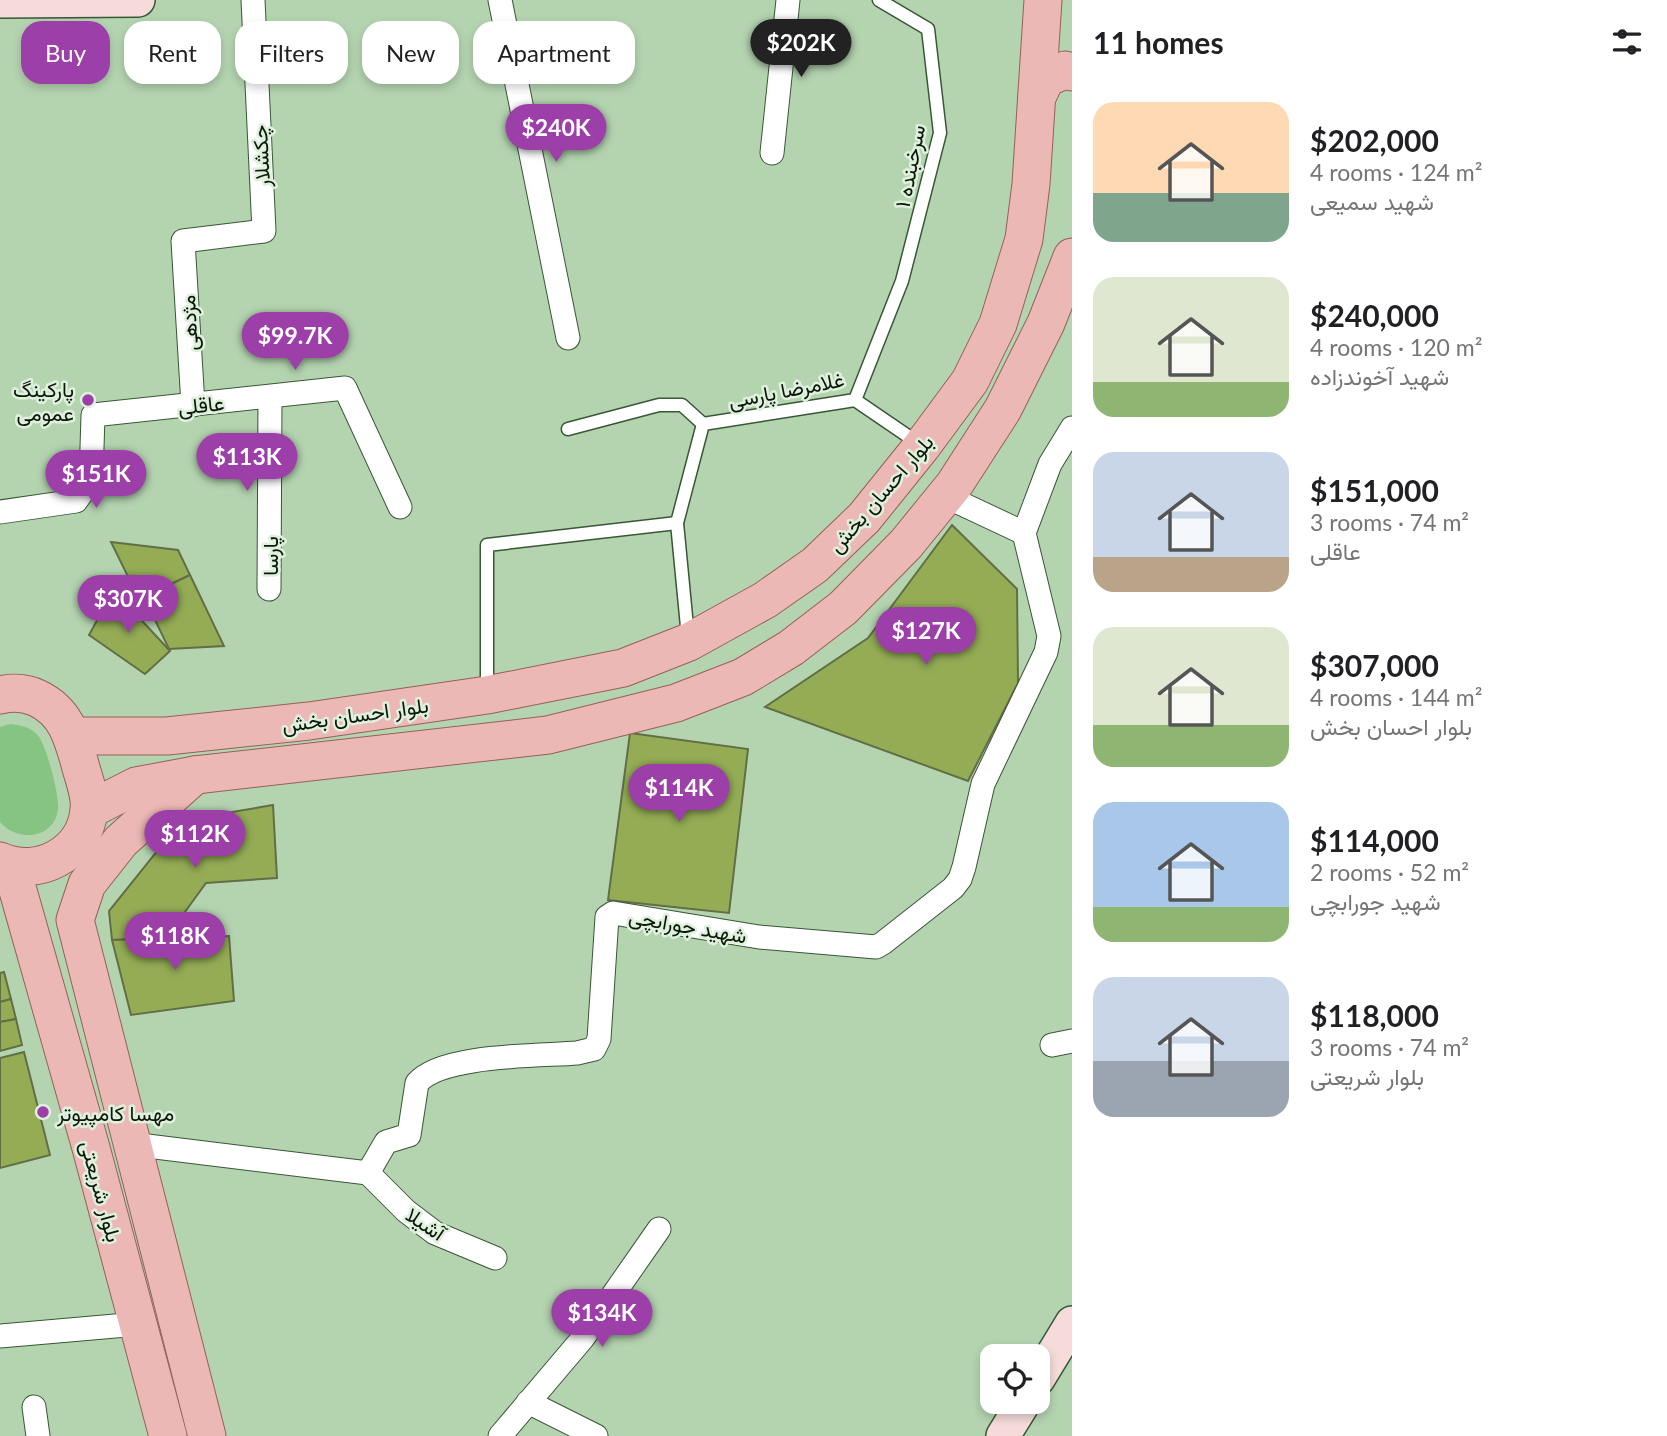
<!DOCTYPE html>
<meta charset="utf-8">
<style>
:root{--surface:#fff;--page:#f6f6f6;--text:#202124;--muted:#757577;--accent:#9c3fa9}
body{margin:0;font-family:Lato,Vazirmatn,sans-serif;background:var(--page);color:var(--text);height:100vh;display:flex;flex-direction:column;font-size:26px;white-space:nowrap}
*{box-sizing:border-box;margin:0}
p{font-size:23px;color:var(--muted)}
.icon{flex:none;width:38px;height:38px;fill:none;stroke:currentColor;stroke-width:2;stroke-linecap:round;stroke-linejoin:round}
.map{position:relative;flex:1;overflow:hidden}
.side{display:flex;flex-direction:column;background:var(--surface);width:595px}
.side>*{flex:none}
.guide{position:absolute;left:21px;top:21px;width:665px;height:63px;display:flex;gap:14px}
.tools{position:absolute;left:980px;top:1344px;display:grid;gap:14px}
.tools a{display:grid;place-items:center;width:70px;height:70px;border-radius:14px;background:var(--surface);box-shadow:0 4px 10px #0003;font-size:35px}
.price{position:absolute;translate:-50% -60px;padding:0 16px;border-radius:24px;background:var(--accent);color:#fff;font-size:23px;line-height:46px;filter:drop-shadow(0 2px 4px #0008)}
.price::after{content:'';position:absolute;left:50%;top:42px;width:21px;height:16px;margin-left:-10px;background:inherit;clip-path:polygon(0 0,100% 0,50% 100%)}
.price.on{background:#222;color:#fff}
ul{padding:0;list-style:none}
li{display:flex;align-items:center;gap:21px;height:175px;padding:0 21px}
li span{display:grid;place-items:center;flex:none;width:196px;height:140px;border-radius:21px;color:#555}
li>.icon{margin-inline-start:auto}
span .icon{width:84px;height:84px;fill:#fffc;stroke-width:1}
li b{font-size:30px}
h2{display:flex;justify-content:space-between;align-items:center;height:84px;padding:0 21px;font-size:30px}
.pill{padding:0 24px;border-radius:21px;background:var(--surface);box-shadow:0 4px 10px #0003;font-size:24px;line-height:63px}
.pill.on{background:var(--accent);color:#fff}
main{display:flex;flex:1;min-height:0}
.map>svg:first-child{display:block}
</style>
<main>
<div class="map">
<svg width="1072" height="1436" viewBox="0 0 1072 1436">
<rect width="100%" height="100%" fill="#b4d4b0"/>
<path fill="#86c581" d="M10,724C21,725 32,727 39,737C47,748 60,797 58,810C53,840 17,842 0,822V727Z"/>
<g fill="#94ad55" stroke="#626e46" stroke-width="2">
<polygon points="952,525 1017,589 1018,683 968,781 765,707 868,638"/>
<polygon points="111,542 178,550 190,575 139,599"/>
<polygon points="190,575 224,646 169,649 144,597"/>
<polygon points="111,595 133,596 133,611 170,651 145,674 89,635"/>
<polygon points="630,733 748,749 729,913 608,900"/>
<polygon points="273,805 277,878 206,883 166,938 112,940 109,911 174,830 197,818"/>
<polygon points="229,936 234,1001 131,1015 112,940"/>
<polygon points="4,972 11,999 0,1002 0,973"/>
<polygon points="11,999 16,1019 0,1022 0,1002"/>
<polygon points="16,1019 22,1045 0,1051 0,1022"/>
<polygon points="24,1052 50,1155 0,1168 0,1058"/>
</g>
<g fill="none" stroke-linecap="round" stroke-linejoin="round">
<defs>
<g id="service">
<polyline points="855,400 921,445"/>
<polyline points="568,429 659,405 682,405 703,424"/>
<polyline points="688,637 677,523 703,424 855,400 902,281 940,133 928,29 879,0"/>
<polyline points="487,693 487,545 677,523"/>
</g>
<g id="minor">
<polyline points="500,0 568,338"/>
<polyline points="772,153 788,0"/>
<polyline points="193,405 183,241 264,231 253,0"/>
<polyline points="0,512 76,501 91,480 93,415 345,388 400,507"/>
<polyline points="1024,533 1050,464 1072,428"/>
<polyline points="269,589 270,397"/>
<polyline points="1052,1045 1072,1041"/>
<path d="M131,1144L368,1173L386,1142L409,1135L417,1083C441,1054 540,1056 577,1053L594,1049L599,1039L607,917L613,913L759,937L876,947L883,943L953,888L960,879L964,867L983,784L1046,652L1049,636L1024,533L945,496"/>
<polyline points="368,1173 406,1211 435,1233 495,1258"/>
<polyline points="0,1336 138,1324"/>
<polyline points="528,1402 596,1436"/>
<polyline points="34,1407 38,1436"/>
<polyline points="500,1436 583,1338 659,1229"/>
</g>
<g id="secondary">
<polyline points="0,1 138,0"/>
<polyline points="1038,1379 1072,1323"/>
<polyline points="1003,1436 1024,1402"/>
</g>
<g id="primary">
<polyline points="1037,97 1046,78 1065,70 1072,72"/>
<path d="M0,695C12,692 26,693 37,698C67,712 73,739 81,768C85,782 91,797 89,811C84,854 38,878 0,861"/>
<polyline points="73,736 167,736 309,721 487,695 623,668 689,642 765,600 815,565 864,518 922,446 970,381 998,324 1024,239 1031,184 1043,0"/>
<polyline points="195,775 121,841 87,884 75,920 207,1436"/>
<polyline points="89,810 136,786 195,775 548,735 676,703 743,677 791,648 843,608 906,544 954,485 1003,409 1046,323 1072,257"/>
<polyline points="11,866 91,1148 168,1436"/>
</g>
</defs>
<use href="#service" stroke="#395637" stroke-width="15"/>
<use href="#minor" stroke="#395637" stroke-width="25"/>
<use href="#secondary" stroke="#395637" stroke-width="36"/>
<use href="#primary" stroke="#95605a" stroke-width="39"/>
<use href="#service" stroke="#fff" stroke-width="12"/>
<use href="#minor" stroke="#fff" stroke-width="23"/>
<use href="#secondary" stroke="#f5dbda" stroke-width="33"/>
<use href="#primary" stroke="#ecb8b6" stroke-width="37"/>
</g>
<g fill="#9c3fa9" stroke="#dff0dd" stroke-width="2.5">
<circle cx="88" cy="400" r="7"/>
<circle cx="43" cy="1112" r="7"/>
</g>
<g text-anchor="middle" dominant-baseline="central" stroke-width="5" stroke-linejoin="round" paint-order="stroke">
<g font-size="21" fill="#0b170a" stroke="#dff0dd">
<text transform="translate(260 156) rotate(-93)">چکشلار</text>
<text transform="translate(909 166) rotate(-79)">سرخبنده ۱</text>
<text transform="translate(188 323) rotate(-93)">مژدهی</text>
<text transform="translate(786 389) rotate(-11)">غلامرضا پارسی</text>
<text transform="translate(201 404) rotate(-6)">عاقلی</text>
<text transform="translate(880 493) rotate(-49)">بلوار احسان بخش</text>
<text transform="translate(269 556) rotate(-90)">پارسا</text>
<text transform="translate(355 714) rotate(-8)">بلوار احسان بخش</text>
<text transform="translate(688 925) rotate(10)">شهید جورابچی</text>
<text transform="translate(102 1191) rotate(75)">بلوار شریعتی</text>
<text transform="translate(426 1223) rotate(34)">آشیلا</text>
</g>
<g font-size="21" fill="#0b170a" stroke="#dff0dd" text-anchor="end">
<text x="74" y="388">پارکینگ<tspan x="74" dy="24">عمومی</tspan></text>
<text x="57" y="1112" text-anchor="start">مهسا کامپیوتر</text>
</g>
</g>
</svg>
<div class="tools">
<a><svg class="icon" aria-label="locate" viewBox="0 0 24 24"><circle cx="12" cy="12" r="6"/><path d="M12 2v4M12 18v4M2 12h4M18 12h4"/></svg></a>
</div>
<b class="price on" style="left:801px;top:79px">$202K</b>
<b class="price" style="left:556px;top:164px">$240K</b>
<b class="price" style="left:295px;top:372px">$99.7K</b>
<b class="price" style="left:247px;top:493px">$113K</b>
<b class="price" style="left:96px;top:510px">$151K</b>
<b class="price" style="left:128px;top:635px">$307K</b>
<b class="price" style="left:926px;top:667px">$127K</b>
<b class="price" style="left:679px;top:824px">$114K</b>
<b class="price" style="left:195px;top:870px">$112K</b>
<b class="price" style="left:175px;top:972px">$118K</b>
<b class="price" style="left:602px;top:1349px">$134K</b>
<div class="guide">
<a class="pill on">Buy</a>
<a class="pill">Rent</a>
<a class="pill">Filters</a>
<a class="pill">New</a>
<a class="pill">Apartment</a>
</div>
</div>
<section class="side">
<h2>11 homes<svg class="icon" aria-label="filters" viewBox="0 0 24 24"><path d="M4 7h16M4 17h16"/><circle cx="9" cy="7" r="2"/><circle cx="15" cy="17" r="2"/></svg></h2>
<ul>
<li><span style="background:linear-gradient(#ffd9b3 65%,#7fa58c 0)"><svg class="icon" aria-label="home" viewBox="0 0 24 24"><path d="M3 11l9-7 9 7M6 9v11h12V9"/></svg></span><div><b>$202,000</b><p>4 rooms · 124 m²</p><p>شهید سمیعی</p></div></li>
<li><span style="background:linear-gradient(#dfe7d0 75%,#8fb573 0)"><svg class="icon" aria-label="home" viewBox="0 0 24 24"><path d="M3 11l9-7 9 7M6 9v11h12V9"/></svg></span><div><b>$240,000</b><p>4 rooms · 120 m²</p><p>شهید آخوندزاده</p></div></li>
<li><span style="background:linear-gradient(#c9d6e8 75%,#b9a48a 0)"><svg class="icon" aria-label="home" viewBox="0 0 24 24"><path d="M3 11l9-7 9 7M6 9v11h12V9"/></svg></span><div><b>$151,000</b><p>3 rooms · 74 m²</p><p>عاقلی</p></div></li>
<li><span style="background:linear-gradient(#dfe7d0 70%,#8fb573 0)"><svg class="icon" aria-label="home" viewBox="0 0 24 24"><path d="M3 11l9-7 9 7M6 9v11h12V9"/></svg></span><div><b>$307,000</b><p>4 rooms · 144 m²</p><p>بلوار احسان بخش</p></div></li>
<li><span style="background:linear-gradient(#a9c7e8 75%,#8fb573 0)"><svg class="icon" aria-label="home" viewBox="0 0 24 24"><path d="M3 11l9-7 9 7M6 9v11h12V9"/></svg></span><div><b>$114,000</b><p>2 rooms · 52 m²</p><p>شهید جورابچی</p></div></li>
<li><span style="background:linear-gradient(#c9d6e8 60%,#9aa5b1 0)"><svg class="icon" aria-label="home" viewBox="0 0 24 24"><path d="M3 11l9-7 9 7M6 9v11h12V9"/></svg></span><div><b>$118,000</b><p>3 rooms · 74 m²</p><p>بلوار شریعتی</p></div></li>
</ul>
</section>
</main>
